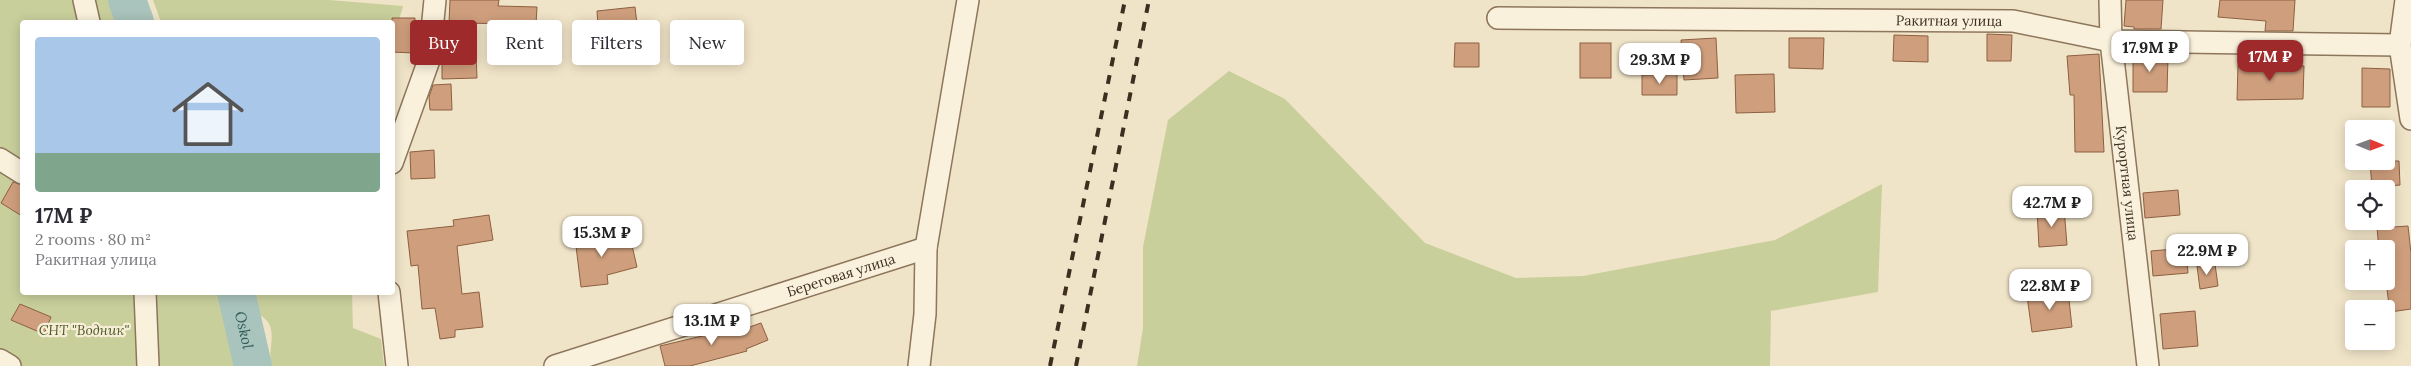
<!DOCTYPE html>
<meta charset="utf-8">
<style>
:root{--surface:#fff;--page:#f7f7f7;--text:#2b2b33;--muted:#7c7c81;--line:#e1e1e2;--accent:#9e2a2b}
body{margin:0;font-family:Lora,serif;background:var(--page);color:var(--text);height:100vh;display:flex;flex-direction:column;font-size:19px;white-space:nowrap}
*{box-sizing:border-box;margin:0}
p{font-size:16px;color:var(--muted)}
.icon{flex:none;width:28px;height:28px;fill:none;stroke:currentColor;stroke-width:2;stroke-linecap:round;stroke-linejoin:round}
.map{position:relative;flex:1;overflow:hidden}
.side{position:absolute;left:20px;top:20px;width:375px;height:275px;display:flex;flex-direction:column;background:var(--surface);border-radius:5px;box-shadow:0 2px 12px #0003}
.side>*{flex:none}
.banner{position:absolute;left:410px;top:20px;width:475px;height:45px;display:flex;gap:10px}
.needle{width:32px;rotate:91deg}
.fabs{position:absolute;left:2345px;top:120px;display:grid;gap:10px}
.fabs a{display:grid;place-items:center;width:50px;height:50px;border-radius:5px;background:var(--surface);box-shadow:0 2px 12px #0003;font-size:25px}
.price{position:absolute;translate:-50% -42px;padding:0 11px;border-radius:10px;background:#fff;color:#222;font-size:16px;line-height:32px;filter:drop-shadow(0 1px 2px #0008)}
.price::after{content:'';position:absolute;left:50%;top:30px;width:15px;height:11px;margin-left:-8px;background:inherit;clip-path:polygon(0 0,100% 0,50% 100%)}
.price.on{background:var(--accent);color:#fff}
ul{padding:0;list-style:none}
li{display:grid;align-content:center;gap:10px;height:265px;padding:0 15px}
li+li{border-top:1px solid var(--line)}
li span{display:grid;place-items:center;height:155px;border-radius:5px;color:#555}
li>.icon{margin-inline-start:auto}
span .icon{width:90px;height:90px;fill:#fffc;stroke-width:1}
li b{font-size:21px}
.chip{padding:0 18px;border-radius:5px;background:var(--surface);box-shadow:0 2px 12px #0003;font-size:18px;line-height:45px}
.chip.on{background:var(--accent);color:#fff}
.map>svg:first-child{display:block}
</style>
<div class="map">
<svg width="2411" height="366" viewBox="0 0 2411 366">
<rect width="100%" height="100%" fill="#f0e4c8"/>
<g fill="#c9cf9b">
<polygon points="0,0 118,0 126,22 22,22 22,292 226,293 241,366 0,366"/>
<polygon points="153,0 329,0 403,6 393,42 392,22 161,22"/>
<polygon points="1229,71 1285,99 1425,243 1516,278 1583,276 1775,240 1882,184 1878,292 1771,311 1770,366 1137,366 1143,328 1143,247 1168,120"/>
<path d="M250,293H352L353,328L381,339L384,366H271C268,352 276,334 268,322C264,317 256,312 252,309Z"/>
</g>
<g fill="none" stroke-linecap="round" stroke-linejoin="round">
<g stroke="#a9c4bc" stroke-width="38">
<polyline points="127,0 135,22"/>
<path id="s1" d="M236,292L253,366"/>
</g>
</g>
<g fill="#cf9f7d" stroke="#8d5f41">
<polygon points="450,0 499,0 498,6 537,7 536,24 449,23"/>
<polygon points="2126,0 2163,0 2161,29 2134,29 2134,27 2124,26"/>
<polygon points="2220,0 2295,0 2293,31 2265,31 2266,21 2218,17"/>
<polygon points="635,7 637,24 598,28 597,11"/>
<polygon points="392,18 415,18 414,53 392,52"/>
<polygon points="1987,34 2012,35 2011,61 1987,61"/>
<polygon points="1894,35 1928,36 1928,62 1893,61"/>
<polygon points="1716,38 1718,78 1684,80 1681,40"/>
<polygon points="1789,38 1824,38 1823,69 1789,68"/>
<polygon points="1455,43 1479,43 1479,67 1454,67"/>
<rect x="1580" y="43" width="31" height="35"/>
<polygon points="476,54 477,78 442,79 442,55"/>
<polygon points="2099,54 2104,152 2075,152 2074,95 2070,95 2067,56"/>
<polygon points="2133,54 2159,54 2159,57 2168,57 2167,92 2133,92"/>
<polygon points="2238,65 2304,66 2303,99 2237,100"/>
<polygon points="2362,68 2390,69 2390,107 2362,107"/>
<polygon points="1677,74 1677,95 1642,95 1642,75"/>
<polygon points="1774,74 1775,112 1736,113 1735,75"/>
<polygon points="451,84 452,110 430,110 429,97 433,85"/>
<polygon points="434,150 435,178 411,179 410,152"/>
<polygon points="2370,161 2399,161 2400,185 2372,188"/>
<polygon points="13,182 22,185 22,216 1,203"/>
<polygon points="2178,190 2180,215 2145,218 2143,193"/>
<polygon points="2064,208 2067,245 2039,247 2037,210"/>
<polygon points="489,215 493,240 457,246 462,294 479,292 483,327 455,330 455,337 440,339 435,308 422,309 418,265 411,266 407,231 454,226 453,220"/>
<polygon points="2408,226 2411,253 2411,309 2390,312 2386,282 2386,249 2379,249 2377,228"/>
<polygon points="601,230 602,243 630,237 637,267 607,275 608,284 581,287 576,246 578,246 577,233"/>
<polygon points="2186,248 2188,273 2153,276 2151,251"/>
<polygon points="2215,264 2218,286 2200,289 2197,266"/>
<polygon points="2068,291 2072,327 2032,332 2027,296"/>
<polygon points="20,304 51,317 44,334 11,320"/>
<polygon points="2195,311 2198,346 2163,349 2160,314"/>
<polygon points="761,323 768,340 746,349 747,351 690,366 665,366 660,346 740,327 741,330"/>
</g>
<g fill="none" stroke-linecap="round" stroke-linejoin="round">
<defs>
<g id="minor">
<polyline points="84,0 89,22"/>
<path id="s2" d="M2110,0L2111,41L2148,366"/>
<polyline points="2406,0 2400,45 2411,119"/>
<path id="s3" d="M1498,18L2013,21L2111,41L2400,45"/>
<polyline points="0,159 22,173"/>
<polyline points="392,163 429,60 435,0"/>
<polyline points="145,292 148,366"/>
<polyline points="389,292 397,366"/>
<polyline points="0,360 10,366"/>
<path id="s4" d="M555,366L926,248"/>
<polyline points="919,366 925,314 926,248 968,0"/>
</g>
</defs>
<use href="#minor" stroke="#8d765c" stroke-width="24"/>
<use href="#minor" stroke="#faf1dc" stroke-width="21"/>
<g stroke="#3d2e20" stroke-width="4" stroke-dasharray="9 9" stroke-linecap="butt">
<polyline points="1050,366 1125,0"/>
<polyline points="1076,366 1149,0"/>
</g>
</g>
<g text-anchor="middle" dominant-baseline="central" stroke-width="4.5" stroke-linejoin="round" paint-order="stroke">
<g font-size="14" fill="#3d2e20" stroke="#f7eed8">
<text stroke="none"><textPath href="#s3" startOffset="451">Ракитная улица</textPath></text>
<text stroke="none"><textPath href="#s2" startOffset="184">Курортная улица</textPath></text>
<text stroke="none"><textPath href="#s4" startOffset="300">Береговая улица</textPath></text>
</g>
<g font-size="14" font-style="italic" fill="#4d5a26" stroke="#f7eed8">
<text x="84" y="330">СНТ "Водник"</text>
</g>
<g font-size="15" font-style="italic" fill="#2f5d5a" stroke="#f7eed8">
<text stroke="none"><textPath href="#s1" startOffset="39">Oskol</textPath></text>
</g>
</g>
</svg>
<div class="fabs">
<a><svg class="needle" viewBox="-14 -14 28 28"><path d="M0-13l5 13h-10z" fill="#e53935"/><path d="M0 13l5-13h-10z" fill="#7c7c81"/></svg></a>
<a><svg class="icon" aria-label="locate" viewBox="0 0 24 24"><circle cx="12" cy="12" r="6"/><path d="M12 2v4M12 18v4M2 12h4M18 12h4"/></svg></a>
<a>+</a>
<a>−</a>
</div>
<b class="price" style="left:2150px;top:73px">17.9M ₽</b>
<b class="price on" style="left:2270px;top:82px">17M ₽</b>
<b class="price" style="left:1660px;top:85px">29.3M ₽</b>
<b class="price" style="left:2052px;top:228px">42.7M ₽</b>
<b class="price" style="left:602px;top:258px">15.3M ₽</b>
<b class="price" style="left:2207px;top:276px">22.9M ₽</b>
<b class="price" style="left:2050px;top:311px">22.8M ₽</b>
<b class="price" style="left:712px;top:346px">13.1M ₽</b>
<div class="banner">
<a class="chip on">Buy</a>
<a class="chip">Rent</a>
<a class="chip">Filters</a>
<a class="chip">New</a>
</div>
<section class="side">
<ul>
<li><span style="background:linear-gradient(#a9c7e8 75%,#7fa58c 0)"><svg class="icon" aria-label="home" viewBox="0 0 24 24"><path d="M3 11l9-7 9 7M6 9v11h12V9"/></svg></span><div><b>17M ₽</b><p>2 rooms · 80 m²</p><p>Ракитная улица</p></div></li>
</ul>
</section>
</div>
